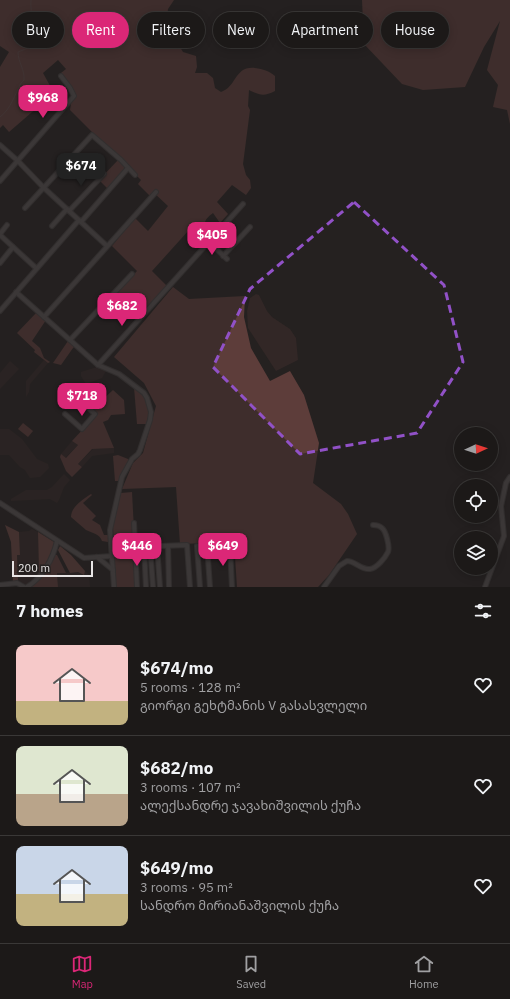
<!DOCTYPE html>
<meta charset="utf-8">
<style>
:root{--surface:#1c1918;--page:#252221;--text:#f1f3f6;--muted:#a0a0a2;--line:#3a3837;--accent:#db2777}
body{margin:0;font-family:"IBM Plex Sans","Noto Sans Georgian",sans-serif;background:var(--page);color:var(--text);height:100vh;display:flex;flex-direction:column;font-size:15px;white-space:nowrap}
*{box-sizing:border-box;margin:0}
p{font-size:13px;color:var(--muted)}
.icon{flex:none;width:22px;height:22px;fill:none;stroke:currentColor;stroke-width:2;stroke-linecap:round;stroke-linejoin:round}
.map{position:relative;height:587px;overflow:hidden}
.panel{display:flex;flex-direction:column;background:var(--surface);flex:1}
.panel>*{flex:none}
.banner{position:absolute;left:12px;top:12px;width:486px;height:36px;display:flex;gap:8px}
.needle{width:26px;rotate:87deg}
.fabs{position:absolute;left:454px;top:427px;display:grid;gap:8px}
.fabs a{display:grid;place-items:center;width:44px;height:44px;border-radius:50%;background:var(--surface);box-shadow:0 2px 10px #0003,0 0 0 1px var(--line);font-size:20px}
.scale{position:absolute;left:12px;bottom:10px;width:81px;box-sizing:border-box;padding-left:4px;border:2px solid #e8e5e5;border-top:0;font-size:11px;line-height:14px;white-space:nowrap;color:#e8e5e5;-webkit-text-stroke:3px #252120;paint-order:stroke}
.price{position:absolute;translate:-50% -34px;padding:0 9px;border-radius:8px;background:var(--accent);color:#fff;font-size:13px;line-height:26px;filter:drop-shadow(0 1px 2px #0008)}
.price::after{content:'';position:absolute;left:50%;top:24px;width:12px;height:9px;margin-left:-6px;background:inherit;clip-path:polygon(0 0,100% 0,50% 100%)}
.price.current{background:#222;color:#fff}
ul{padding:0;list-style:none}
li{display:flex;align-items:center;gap:12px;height:100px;padding:0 16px}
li+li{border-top:1px solid var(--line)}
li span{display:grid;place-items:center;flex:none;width:112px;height:80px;border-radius:8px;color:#555}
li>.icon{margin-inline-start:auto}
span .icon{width:48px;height:48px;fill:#fffc;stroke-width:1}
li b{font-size:17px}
h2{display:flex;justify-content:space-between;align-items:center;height:48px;padding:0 16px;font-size:17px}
.pill{padding:0 14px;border-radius:18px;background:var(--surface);box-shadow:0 2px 10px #0003,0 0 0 1px var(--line);font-size:14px;line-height:36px}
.pill.current{background:var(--accent);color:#fff}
.tabs{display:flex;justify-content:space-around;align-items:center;height:56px;border-top:1px solid var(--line);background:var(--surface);font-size:11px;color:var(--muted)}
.tabs a{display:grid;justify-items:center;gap:2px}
.tabs .current{color:var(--accent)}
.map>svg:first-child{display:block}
</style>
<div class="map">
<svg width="510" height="587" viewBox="0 0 510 587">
<rect width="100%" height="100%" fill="#252120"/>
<g fill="#322726">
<polygon points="256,294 259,295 267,311 272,317 290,329 296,338 298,360 276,371 248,328 247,311 250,298"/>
<polygon points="44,360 48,363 30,384 29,392 26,397 26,381"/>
<polygon points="10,361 19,369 0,389 0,373"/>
<polygon points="97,367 107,369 102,378 86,384 81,376 81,372"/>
<polygon points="0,429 9,429 22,439 37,459 48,464 49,468 40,477 30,478 25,470 20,467 9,455 0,455"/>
<polygon points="72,441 78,445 65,458 61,454"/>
<polygon points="114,448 114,453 92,456 82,467 78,464 93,449"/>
<polygon points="64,474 70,480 64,487 59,500 57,503 50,499 11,501 11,499 26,490 47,490 52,487"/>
<polygon points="32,529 38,532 39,573 25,586 18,581 17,555 20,555 19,532 29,531"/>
<polygon points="85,571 89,575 90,587 58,587 57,573 78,572 83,575"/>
</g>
<g fill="#5d3d3a">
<path d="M0,0H174L168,9L167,18L172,23L181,24L189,28L187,33L181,38L180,47L183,52L196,56L197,67L195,73H207L213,78L215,88L221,92C237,87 234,66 255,68C263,69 269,71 275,76V91C263,97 260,95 249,90L248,106L250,110L243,164L246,175L250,180L251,188L246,195L232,185L217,202L228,214L220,223L213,213C203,220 202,226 211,234L205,244L189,230L152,271L167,286L141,314L117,293L137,271L112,246L135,218L148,231L168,206L153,192L150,196L138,184L141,180L129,168L108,189L99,180L119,159L70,110L73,92L61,73L66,69L58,60L43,73L54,93L9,132L3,125L0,128V67L9,52L0,46Z"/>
<polygon points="362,0 510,0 510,124 507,110 493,107 498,85 487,70 500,21 484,47 465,87 423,90 402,84 364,44"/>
<polygon points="173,287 189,299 245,296 244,317 251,348 270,381 290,371 304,395 319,443 313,483 341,504 348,514 357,534 329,575 318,587 237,587 234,542 180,544 176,487 122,489 133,463 143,453 156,406 144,383 114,357"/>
<polygon points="37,312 46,320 32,341 40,348 44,358 50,362 48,363 34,352 35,350 17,333"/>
<polygon points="68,341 74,347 73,348 61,365 53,363"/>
<path d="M134,387C148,397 152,407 146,424H137Z"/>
<polygon points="113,390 124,400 125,414 111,415 108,420 103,422 114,448 92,449 78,464 82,467 72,477 66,471 60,457 61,454 66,458 78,445 72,441 97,414 82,400 89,395 92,395 99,403"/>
<polygon points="23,423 33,431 28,437 18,429"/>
<polygon points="118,455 128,459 128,463 119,481 115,481 113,456"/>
<polygon points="132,492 137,587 116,587 113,527 121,493"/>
<path d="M91,494L92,495L83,503L96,516L92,520L100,525L104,535H108V542L102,541C100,534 92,533 86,530C81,526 76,521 71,517C71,507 83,499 91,494Z"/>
<path d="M54,554L57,555L66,573H57L58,587H30C42,579 49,568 54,554Z"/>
</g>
<g fill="#694540">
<polygon points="5,525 19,532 20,555 17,555 18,581 13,583 11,542"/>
<polygon points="38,532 54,542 53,552 42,572 39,573"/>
<polygon points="60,546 71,555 85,571 84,575 78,572 70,573 58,550"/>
</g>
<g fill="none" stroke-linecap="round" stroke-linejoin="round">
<path stroke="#604a4a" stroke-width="1" d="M0,117C11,109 15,94 21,83L24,80C25,70 18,62 18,52L28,48L34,35L35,30L30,21C33,14 30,7 31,0"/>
<defs>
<g id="minor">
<polyline points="0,145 18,161 43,187 107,246"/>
<polyline points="0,181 74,96 70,88 61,76"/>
<polyline points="25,208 92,135 121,160 135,175"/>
<polyline points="69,211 104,174"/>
<polyline points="81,222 128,168"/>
<polyline points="52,226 67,209"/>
<polyline points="0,234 7,225"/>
<polyline points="0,235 36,268"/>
<polyline points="209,242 227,259"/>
<polyline points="223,256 250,227"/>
<polyline points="0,263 13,247"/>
<polyline points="16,292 98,365 119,374 144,393 147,398 151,412 150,420 140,450 138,454 132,459 122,477 110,530 114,587"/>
<polyline points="0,311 79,220"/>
<polyline points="44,317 156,192"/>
<polyline points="70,340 132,274"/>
<polyline points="98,365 243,204"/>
<polyline points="65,414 82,429 95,414 80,400"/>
<polyline points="0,503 84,558 112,556"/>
<polyline points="134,523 137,587"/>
<polyline points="207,545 210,587"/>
<polyline points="150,546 153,587"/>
<polyline points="157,546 160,587"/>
<polyline points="168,546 169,587"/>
<polyline points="144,547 146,587"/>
<polyline points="112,550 135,547 187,545 190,587"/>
<polyline points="97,557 113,570"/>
<polyline points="0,585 17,583 24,587"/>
<path d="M27,587C43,577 53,559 57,541"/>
<polyline points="200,587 197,546 228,544 230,547 232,587"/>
<path d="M324,587L339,566L347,561C355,561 361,570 370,569C377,568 385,558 388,552C390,547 386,531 382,528C379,525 376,525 373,525"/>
<polyline points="485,587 504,536 501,506 506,483 510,477"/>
</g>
</defs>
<use href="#minor" stroke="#423f3f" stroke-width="6"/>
<use href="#minor" stroke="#575252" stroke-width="4"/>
</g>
<path d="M0 0H510V587H0ZM354,202L444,285L463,362L417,433L300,454L213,367L250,289Z" fill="#252120" fill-opacity=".55" fill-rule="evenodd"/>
<path fill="none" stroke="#9151c7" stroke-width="3" stroke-dasharray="8 5" stroke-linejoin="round" d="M354,202L444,285L463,362L417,433L300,454L213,367L250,289Z"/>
</svg>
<div class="fabs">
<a><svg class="needle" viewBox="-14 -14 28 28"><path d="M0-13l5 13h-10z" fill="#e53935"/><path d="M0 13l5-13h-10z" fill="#a0a0a2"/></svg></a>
<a><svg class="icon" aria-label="locate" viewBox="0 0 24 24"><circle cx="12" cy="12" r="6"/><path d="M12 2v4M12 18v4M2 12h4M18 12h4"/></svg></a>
<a><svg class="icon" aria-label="layers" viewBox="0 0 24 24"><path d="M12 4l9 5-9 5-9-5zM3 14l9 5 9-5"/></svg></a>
</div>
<div class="scale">200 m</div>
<b class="price" style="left:43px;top:119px">$968</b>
<b class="price current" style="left:81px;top:187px">$674</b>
<b class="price" style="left:212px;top:256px">$405</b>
<b class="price" style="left:122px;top:327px">$682</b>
<b class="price" style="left:82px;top:417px">$718</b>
<b class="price" style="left:137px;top:567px">$446</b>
<b class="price" style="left:223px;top:567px">$649</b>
<div class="banner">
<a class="pill">Buy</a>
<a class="pill current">Rent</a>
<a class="pill">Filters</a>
<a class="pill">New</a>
<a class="pill">Apartment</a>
<a class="pill">House</a>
</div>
</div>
<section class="panel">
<h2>7 homes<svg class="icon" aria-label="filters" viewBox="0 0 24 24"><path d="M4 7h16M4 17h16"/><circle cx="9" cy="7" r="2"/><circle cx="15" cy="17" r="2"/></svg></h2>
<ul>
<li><span style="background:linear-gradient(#f6c9c9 70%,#c2b280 0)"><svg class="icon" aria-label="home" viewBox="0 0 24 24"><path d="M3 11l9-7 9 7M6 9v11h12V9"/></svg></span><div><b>$674/mo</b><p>5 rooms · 128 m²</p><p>გიორგი გეხტმანის V გასასვლელი</p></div><svg class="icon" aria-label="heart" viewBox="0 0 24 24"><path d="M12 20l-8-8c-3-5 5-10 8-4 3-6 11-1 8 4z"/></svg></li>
<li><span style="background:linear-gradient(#dfe7d0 60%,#b9a48a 0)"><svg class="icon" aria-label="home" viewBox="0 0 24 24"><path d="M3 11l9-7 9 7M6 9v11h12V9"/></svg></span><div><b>$682/mo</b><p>3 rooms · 107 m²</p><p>ალექსანდრე ჯავახიშვილის ქუჩა</p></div><svg class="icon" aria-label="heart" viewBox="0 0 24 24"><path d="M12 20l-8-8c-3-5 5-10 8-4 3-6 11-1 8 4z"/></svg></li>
<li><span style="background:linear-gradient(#c9d6e8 60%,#c2b280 0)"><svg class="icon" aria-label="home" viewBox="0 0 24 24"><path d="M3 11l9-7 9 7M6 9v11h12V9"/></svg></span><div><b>$649/mo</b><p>3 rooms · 95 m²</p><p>სანდრო მირიანაშვილის ქუჩა</p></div><svg class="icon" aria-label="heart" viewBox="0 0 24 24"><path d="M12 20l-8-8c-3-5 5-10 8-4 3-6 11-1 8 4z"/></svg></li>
</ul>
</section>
<nav class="tabs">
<a class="current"><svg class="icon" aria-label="map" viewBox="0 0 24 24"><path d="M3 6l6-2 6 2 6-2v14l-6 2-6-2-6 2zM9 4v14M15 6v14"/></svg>Map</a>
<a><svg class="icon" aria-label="saved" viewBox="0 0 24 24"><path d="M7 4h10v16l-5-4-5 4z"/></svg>Saved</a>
<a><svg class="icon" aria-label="home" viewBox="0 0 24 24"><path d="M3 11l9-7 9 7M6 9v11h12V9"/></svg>Home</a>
</nav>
